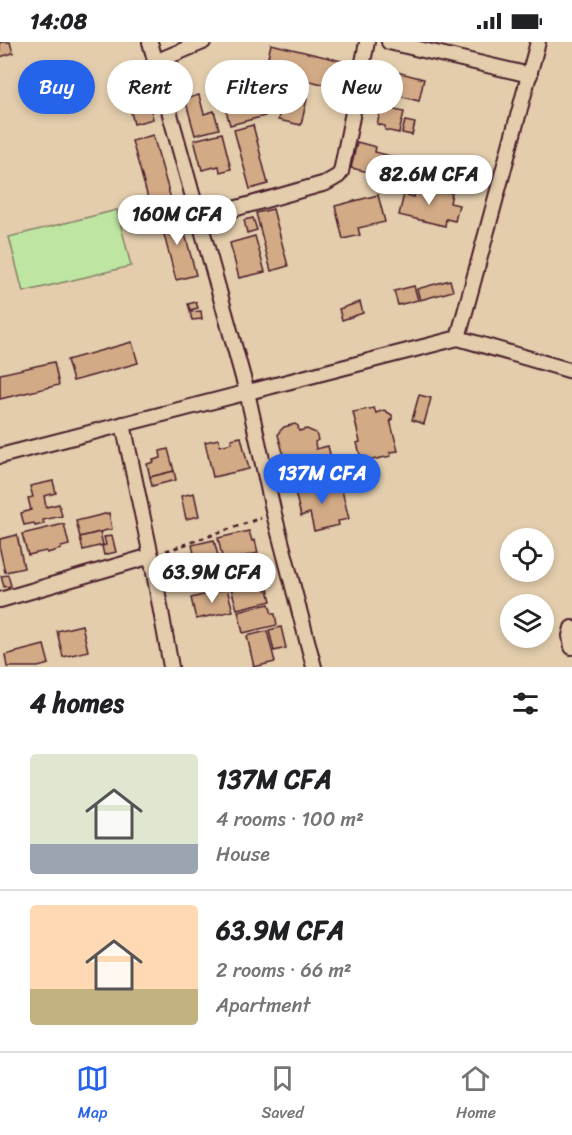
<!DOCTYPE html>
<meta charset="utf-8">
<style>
:root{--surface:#fff;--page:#f6f6f6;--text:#202124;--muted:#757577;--line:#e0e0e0;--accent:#2563eb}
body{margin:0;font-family:Sriracha,sans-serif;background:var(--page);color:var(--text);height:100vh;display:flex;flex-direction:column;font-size:22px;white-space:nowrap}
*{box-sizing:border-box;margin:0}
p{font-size:20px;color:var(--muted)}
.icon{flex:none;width:33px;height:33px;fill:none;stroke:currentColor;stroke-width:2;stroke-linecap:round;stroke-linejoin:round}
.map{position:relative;height:625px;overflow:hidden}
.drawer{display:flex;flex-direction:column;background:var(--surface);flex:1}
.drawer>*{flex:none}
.guide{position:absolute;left:18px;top:18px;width:537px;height:54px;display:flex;gap:12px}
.buttons{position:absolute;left:500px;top:486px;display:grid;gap:12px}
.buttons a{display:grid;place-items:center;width:54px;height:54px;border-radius:50%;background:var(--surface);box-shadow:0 3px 9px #0003;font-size:30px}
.price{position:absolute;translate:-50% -51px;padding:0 14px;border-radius:21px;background:#fff;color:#222;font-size:20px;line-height:39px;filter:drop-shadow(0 2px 3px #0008)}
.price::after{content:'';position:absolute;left:50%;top:36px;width:18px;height:14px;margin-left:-9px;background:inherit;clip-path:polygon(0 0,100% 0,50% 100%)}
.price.selected{background:var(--accent);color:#fff}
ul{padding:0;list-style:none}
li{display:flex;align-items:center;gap:18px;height:150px;padding:0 30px}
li+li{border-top:2px solid var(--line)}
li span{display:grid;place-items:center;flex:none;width:168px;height:120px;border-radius:6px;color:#555}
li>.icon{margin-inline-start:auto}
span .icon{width:72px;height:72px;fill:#fffc;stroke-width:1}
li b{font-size:26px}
h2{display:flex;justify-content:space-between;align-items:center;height:72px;padding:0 30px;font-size:26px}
.chip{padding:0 21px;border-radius:27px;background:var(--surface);box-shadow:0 3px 9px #0003;font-size:21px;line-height:54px}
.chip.selected{background:var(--accent);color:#fff}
.status{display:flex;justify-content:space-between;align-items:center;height:42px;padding:0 30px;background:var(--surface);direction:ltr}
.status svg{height:16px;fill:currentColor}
.tabs{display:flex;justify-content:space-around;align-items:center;height:84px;border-top:2px solid var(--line);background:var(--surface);font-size:16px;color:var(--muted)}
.tabs a{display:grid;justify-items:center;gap:3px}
.tabs .selected{color:var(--accent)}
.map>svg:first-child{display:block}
</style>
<div class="status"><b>14:08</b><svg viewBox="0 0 49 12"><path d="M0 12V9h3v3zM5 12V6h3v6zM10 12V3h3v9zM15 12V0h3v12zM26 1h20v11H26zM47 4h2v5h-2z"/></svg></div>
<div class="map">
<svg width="572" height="625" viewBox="0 0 572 625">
<rect width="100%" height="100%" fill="#e3cdad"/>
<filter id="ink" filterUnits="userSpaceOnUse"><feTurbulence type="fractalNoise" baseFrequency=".0167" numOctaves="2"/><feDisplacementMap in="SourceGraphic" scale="12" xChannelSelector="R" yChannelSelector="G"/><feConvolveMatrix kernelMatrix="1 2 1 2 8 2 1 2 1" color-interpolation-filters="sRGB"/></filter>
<g filter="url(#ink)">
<polygon fill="#bee6a2" stroke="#848266" stroke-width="1.5" points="117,168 131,224 23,250 9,195"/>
<g fill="#d2aa86" stroke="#4a1f2b" stroke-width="1.5">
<polygon points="0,0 10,0 13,11 0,15"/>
<polygon points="271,2 342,19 336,45 265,29"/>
<polygon points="381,26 424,37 419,59 375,48"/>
<polygon points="142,33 153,77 134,82 123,38"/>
<polygon points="62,38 66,55 43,60 39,42"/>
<polygon points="259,52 265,74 230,83 224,61"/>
<polygon points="284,52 307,57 301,83 278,78"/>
<polygon points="199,53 204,72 214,69 219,87 195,93 185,57"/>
<polygon points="390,67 404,70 399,91 385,88 385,84 377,82 381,68 389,70"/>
<polygon points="405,79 415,81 412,93 402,91"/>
<polygon points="253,83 268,142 250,147 234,88"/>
<polygon points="222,91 231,127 220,130 219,124 202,128 194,98"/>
<polygon points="153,93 171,157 150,163 132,99"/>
<polygon points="357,100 376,105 375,110 409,119 404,138 351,126"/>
<polygon points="417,143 452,151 450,161 459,163 455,179 446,177 445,184 399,173 404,152 414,155"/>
<polygon points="378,153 385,180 358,186 360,193 343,197 335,164"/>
<polygon points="273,167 288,224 271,229 256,171"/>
<polygon points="179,169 196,233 176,238 159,174"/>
<polygon points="253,176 257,188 247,191 244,178"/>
<polygon points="255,194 265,230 239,236 230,201"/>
<polygon points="450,238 453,249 420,258 417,247"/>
<polygon points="414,244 418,258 398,263 394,249"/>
<polygon points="196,260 198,266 190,268 188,262"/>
<polygon points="360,260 363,271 342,278 339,267"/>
<polygon points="201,269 202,277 192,278 190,270"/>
<polygon points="132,300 138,321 73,339 67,318"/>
<polygon points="54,320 59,343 0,357 0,332"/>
<polygon points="419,353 431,356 424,382 412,378"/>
<polygon points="374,366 376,371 384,368 392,373 392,378 390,378 398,409 390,410 391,414 362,420 357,401 360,400 353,370"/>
<polygon points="295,382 298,384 299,389 307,387 316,391 318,398 315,400 316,407 328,404 333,424 312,429 313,432 285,439 279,415 284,414 278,393 279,390 284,385"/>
<polygon points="241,395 249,427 213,435 205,400 219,397 220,404 232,401 231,397"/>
<polygon points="168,407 174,429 150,435 147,422 154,420 153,418 161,416 160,409"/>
<polygon points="174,429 176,438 152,444 150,435"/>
<polygon points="322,438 323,444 329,443 330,446 341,444 349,477 338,479 339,483 314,489 310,471 301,474 295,450 305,447 304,443"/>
<polygon points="53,439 56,451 44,454 46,465 59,462 62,474 43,478 44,482 35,484 34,481 24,483 21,471 31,468 28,456 33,455 30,444"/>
<polygon points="194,451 199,474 186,477 181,454"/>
<polygon points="109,471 112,487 80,495 76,479"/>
<polygon points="64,482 69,503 61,505 61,507 47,511 46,509 28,513 22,492"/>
<polygon points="249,489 252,499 255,498 258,511 223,519 218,496"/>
<polygon points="100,490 103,503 83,508 80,495"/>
<polygon points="17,493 24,526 5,530 0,508 0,497"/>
<polygon points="112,494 116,510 104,513 102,504 106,503 104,495"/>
<polygon points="214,498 225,542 203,548 192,503"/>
<polygon points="194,511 201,542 192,544 184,514"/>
<polygon points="177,512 183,539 173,542 166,514"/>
<polygon points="255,514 258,524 261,523 264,535 230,543 225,521"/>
<polygon points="8,533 11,544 4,545 1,534"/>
<polygon points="262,539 265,548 268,547 271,559 237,567 231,546"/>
<polygon points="227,547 233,569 196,577 191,556"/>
<polygon points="269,562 272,572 275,572 277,583 243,591 238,569"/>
<polygon points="82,583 88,609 63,615 57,589"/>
<polygon points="281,585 286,606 274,609 269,588"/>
<polygon points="267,589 275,620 254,625 247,594"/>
<polygon points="44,603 49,622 38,625 7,625 5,613"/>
</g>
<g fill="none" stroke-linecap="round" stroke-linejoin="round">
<defs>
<g id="street">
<polyline points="150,0 247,350 274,472 314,625"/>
<polyline points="389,0 530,33"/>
<polyline points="155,20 203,0"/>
<polyline points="198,177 326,141 338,134 341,130 367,0"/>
<polyline points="458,296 538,0"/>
<polyline points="123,382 151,514 171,625"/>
<polyline points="0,414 458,296 572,329"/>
<polyline points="0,558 151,514"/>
<polyline points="572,586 570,594 572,605"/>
</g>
</defs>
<use href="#street" stroke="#4a1f2b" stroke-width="18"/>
<polyline stroke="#4a1f2b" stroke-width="3" stroke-dasharray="4.5 4.5" stroke-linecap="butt" points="166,509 261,476"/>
<use href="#street" stroke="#e3cdad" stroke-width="14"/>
</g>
</g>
</svg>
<div class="buttons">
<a><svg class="icon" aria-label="locate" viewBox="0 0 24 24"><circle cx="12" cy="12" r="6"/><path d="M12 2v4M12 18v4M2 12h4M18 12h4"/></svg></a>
<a><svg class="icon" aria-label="layers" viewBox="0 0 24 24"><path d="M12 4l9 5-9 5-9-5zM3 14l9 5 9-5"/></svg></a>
</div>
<b class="price" style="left:429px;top:164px">82.6M CFA</b>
<b class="price" style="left:177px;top:204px">160M CFA</b>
<b class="price selected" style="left:322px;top:463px">137M CFA</b>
<b class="price" style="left:212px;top:562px">63.9M CFA</b>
<div class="guide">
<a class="chip selected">Buy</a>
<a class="chip">Rent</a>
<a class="chip">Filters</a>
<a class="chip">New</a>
</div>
</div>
<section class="drawer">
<h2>4 homes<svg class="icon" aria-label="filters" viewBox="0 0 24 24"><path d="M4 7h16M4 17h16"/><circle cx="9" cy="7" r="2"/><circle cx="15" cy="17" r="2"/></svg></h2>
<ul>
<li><span style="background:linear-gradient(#dfe7d0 75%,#9aa5b1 0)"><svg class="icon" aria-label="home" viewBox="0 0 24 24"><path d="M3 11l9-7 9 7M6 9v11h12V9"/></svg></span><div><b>137M CFA</b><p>4 rooms · 100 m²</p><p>House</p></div></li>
<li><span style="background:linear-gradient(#ffd9b3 70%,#c2b280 0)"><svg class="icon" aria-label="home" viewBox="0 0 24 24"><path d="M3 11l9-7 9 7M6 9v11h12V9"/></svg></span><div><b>63.9M CFA</b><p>2 rooms · 66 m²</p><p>Apartment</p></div></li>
</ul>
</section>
<nav class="tabs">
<a class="selected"><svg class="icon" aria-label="map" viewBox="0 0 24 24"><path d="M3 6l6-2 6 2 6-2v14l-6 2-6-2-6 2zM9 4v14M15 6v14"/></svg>Map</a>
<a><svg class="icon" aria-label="saved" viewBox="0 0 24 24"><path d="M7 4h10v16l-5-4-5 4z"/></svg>Saved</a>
<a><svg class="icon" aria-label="home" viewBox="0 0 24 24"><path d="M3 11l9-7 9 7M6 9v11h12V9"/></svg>Home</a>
</nav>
